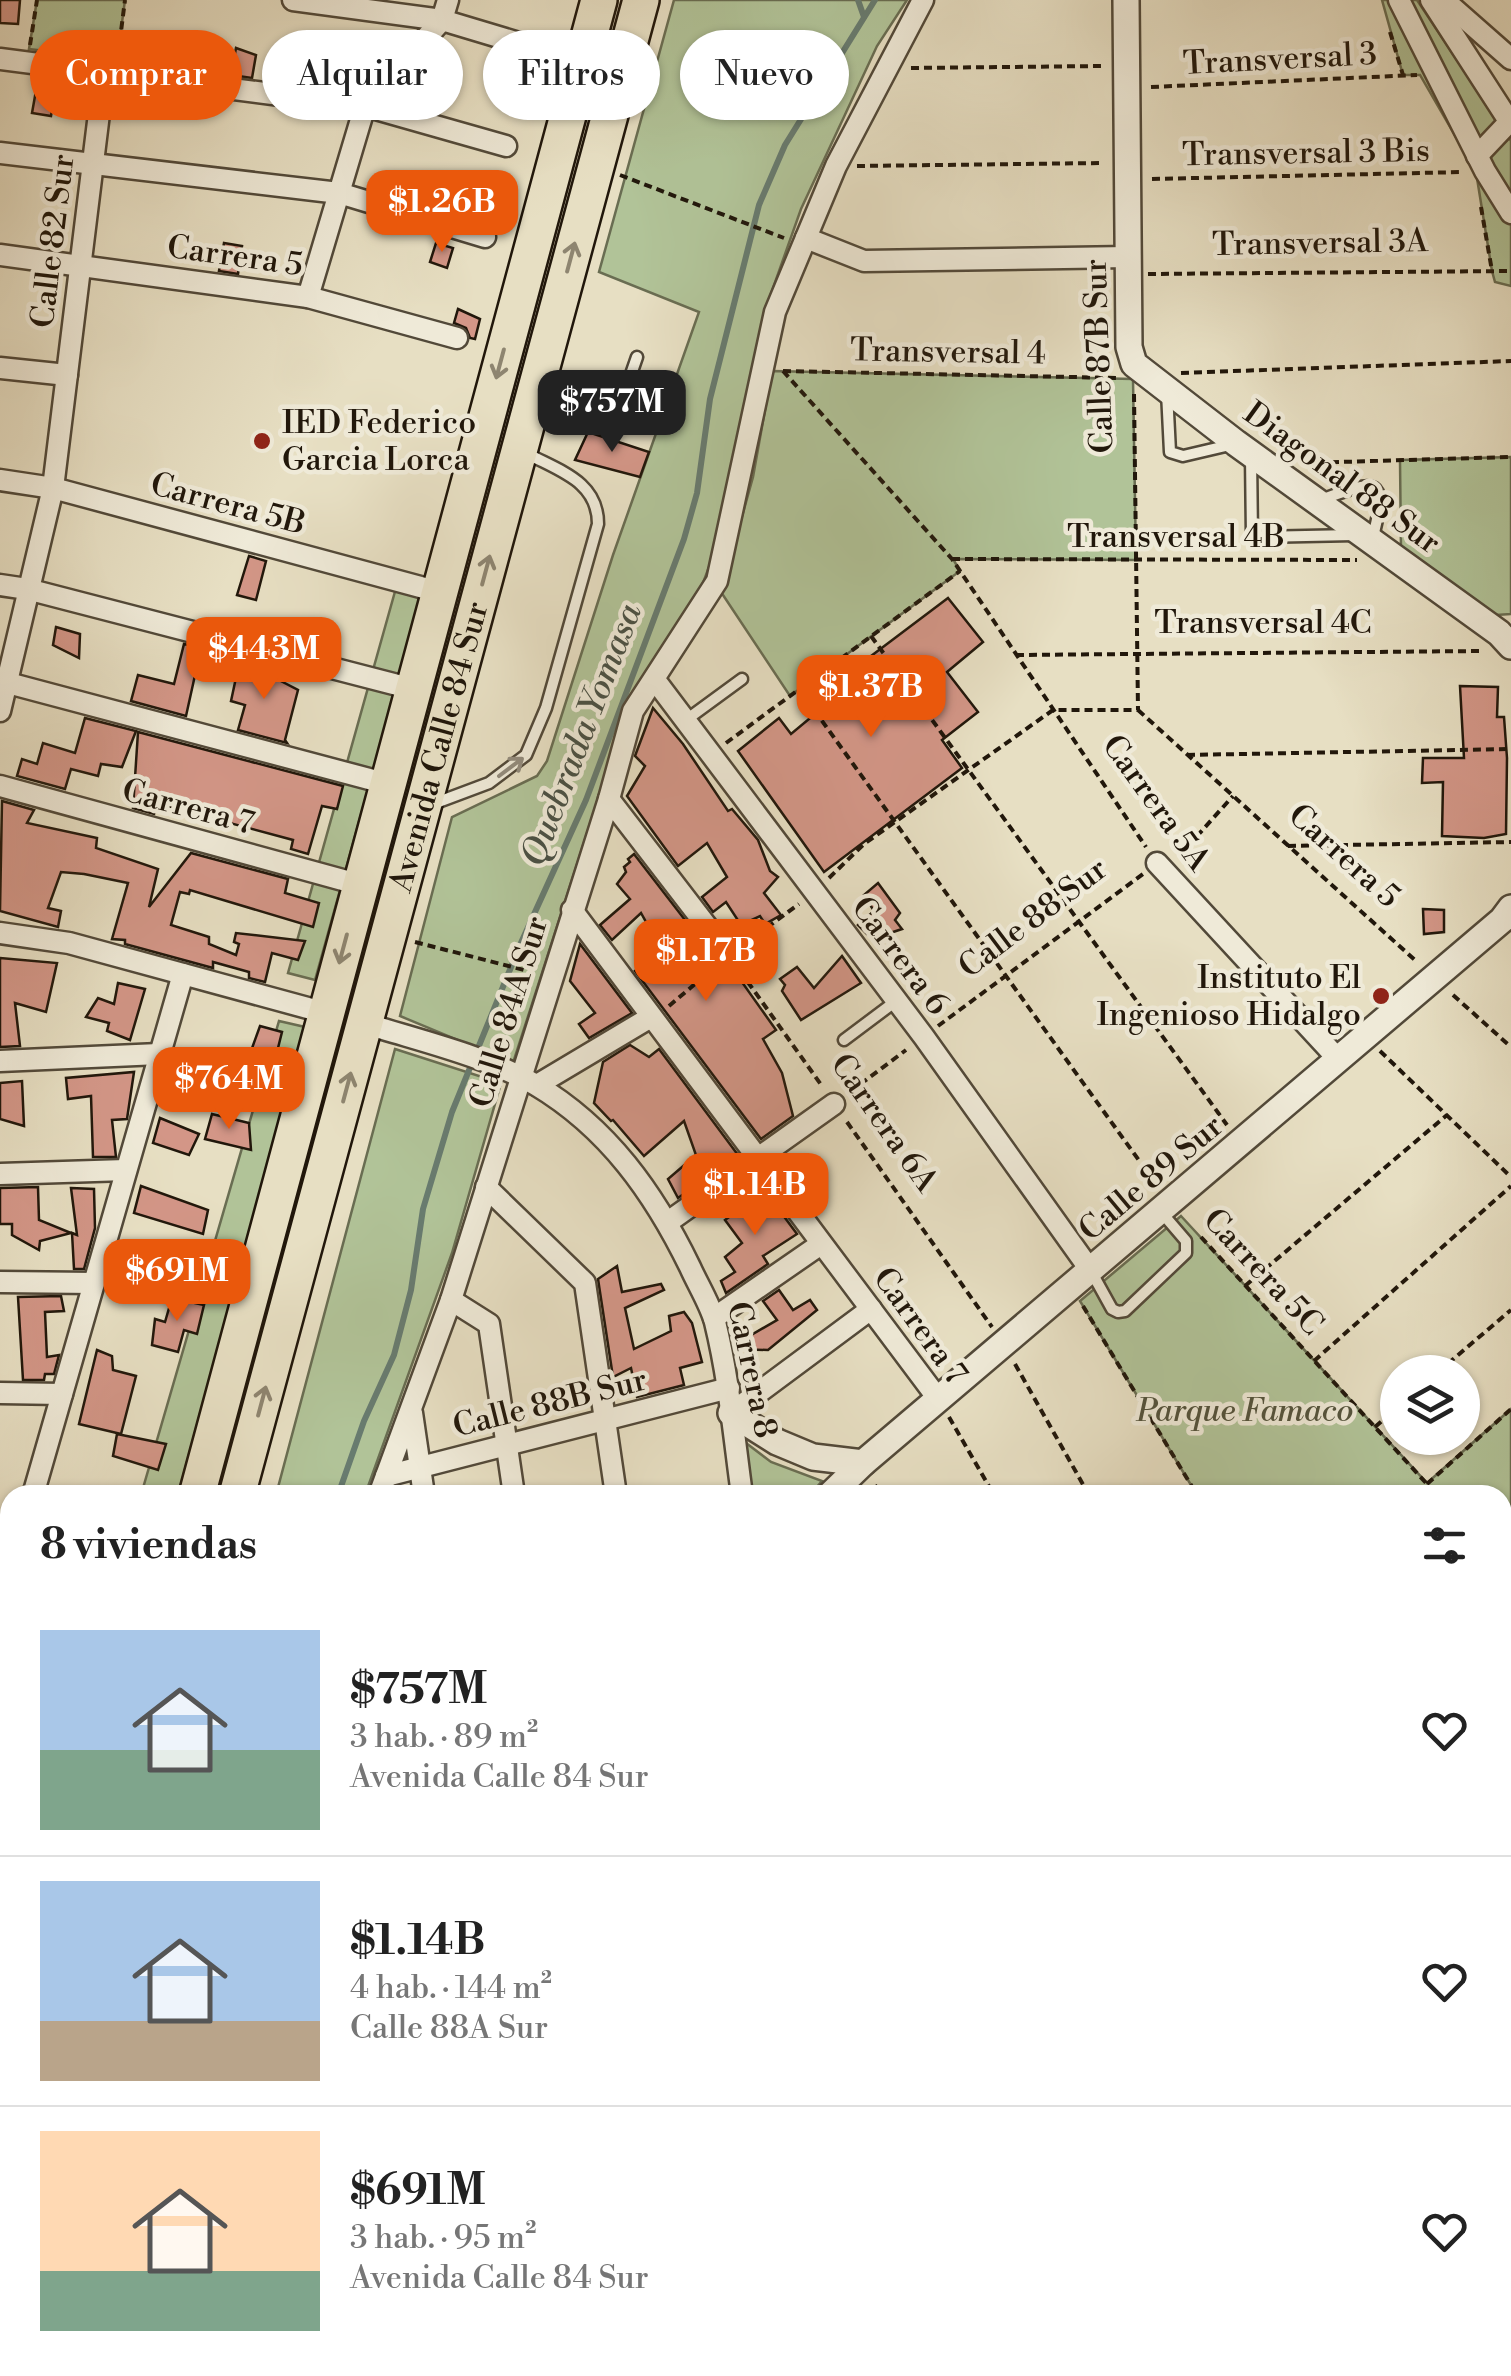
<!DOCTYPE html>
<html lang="es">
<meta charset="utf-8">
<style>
:root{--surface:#fff;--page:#f6f6f6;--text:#222;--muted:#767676;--line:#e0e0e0;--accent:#ea580c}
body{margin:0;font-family:"Libre Bodoni",serif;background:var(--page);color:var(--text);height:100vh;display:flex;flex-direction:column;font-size:38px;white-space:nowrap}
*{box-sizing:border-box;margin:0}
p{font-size:32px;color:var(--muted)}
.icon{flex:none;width:55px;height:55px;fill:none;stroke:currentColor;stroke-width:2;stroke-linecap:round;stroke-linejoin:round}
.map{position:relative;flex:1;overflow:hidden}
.details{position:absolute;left:0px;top:1485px;width:1512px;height:892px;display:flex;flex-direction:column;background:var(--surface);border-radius:30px 30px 0 0;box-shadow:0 2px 8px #0004}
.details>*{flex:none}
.banner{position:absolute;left:30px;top:30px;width:1000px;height:90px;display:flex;gap:20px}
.tools{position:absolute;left:1380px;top:1355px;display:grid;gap:20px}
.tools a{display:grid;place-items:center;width:100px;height:100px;border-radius:50%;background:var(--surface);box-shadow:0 2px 8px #0004;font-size:50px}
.price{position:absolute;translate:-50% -85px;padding:0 22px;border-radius:20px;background:var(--accent);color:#fff;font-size:32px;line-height:65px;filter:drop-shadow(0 2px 5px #0008)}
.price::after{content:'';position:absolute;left:50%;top:60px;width:30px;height:22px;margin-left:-15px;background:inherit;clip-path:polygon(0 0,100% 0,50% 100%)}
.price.selected{background:#222;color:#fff}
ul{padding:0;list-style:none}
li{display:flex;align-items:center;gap:30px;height:250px;padding:0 40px}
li+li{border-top:2px solid var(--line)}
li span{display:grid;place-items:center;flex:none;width:280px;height:200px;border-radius:0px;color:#555}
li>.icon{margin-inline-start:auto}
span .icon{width:120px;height:120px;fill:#fffc;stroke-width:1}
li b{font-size:42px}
h2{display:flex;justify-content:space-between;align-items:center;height:120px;padding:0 40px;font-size:42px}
.chip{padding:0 35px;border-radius:45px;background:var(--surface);box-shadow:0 2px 8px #0004;font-size:35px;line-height:90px}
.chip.selected{background:var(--accent);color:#fff}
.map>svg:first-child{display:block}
</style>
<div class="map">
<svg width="1511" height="2376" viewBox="0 0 1511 2376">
<rect width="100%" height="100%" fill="#e7dfc3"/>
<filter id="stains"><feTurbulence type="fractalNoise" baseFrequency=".002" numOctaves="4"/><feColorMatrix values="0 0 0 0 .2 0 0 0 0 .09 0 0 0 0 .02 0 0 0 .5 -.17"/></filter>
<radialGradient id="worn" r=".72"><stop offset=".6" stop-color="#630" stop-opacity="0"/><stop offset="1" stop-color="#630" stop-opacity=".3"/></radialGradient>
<g fill="#b1c398" stroke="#696d52" stroke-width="2.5">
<polygon points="37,0 125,0 117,60 29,49"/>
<polygon points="674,0 907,0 877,46 801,209 767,305 724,527 703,583 608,768 513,1063 400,1016 452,817 537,776 547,761 613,555 699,312 599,272"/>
<polygon points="1382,0 1417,0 1511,141 1511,286 1495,282 1492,271 1476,172 1420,75 1403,75"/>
<polygon points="772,371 1133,379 1136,560 953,559 960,571 790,696 721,592 753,477"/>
<polygon points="1511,457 1511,614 1496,615 1401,551 1400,460"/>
<polygon points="396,588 422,595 315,980 288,973"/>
<polygon points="279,1021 305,1027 178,1495 141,1495"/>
<polygon points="395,1049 501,1083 452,1253 365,1495 276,1495"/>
<polygon points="1181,1216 1427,1483 1511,1409 1511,1765 1503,1768 1502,1495 1197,1495 1080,1301"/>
<polygon points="746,1443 771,1462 822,1481 810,1495 752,1495"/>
<polygon points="0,1988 10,1988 10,2090 0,2111"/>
<polygon points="10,2267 10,2368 72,2368 67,2376 0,2376 0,2282"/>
<polygon points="174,2368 339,2368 324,2376 192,2376"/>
<polygon points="972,2368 1187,2368 1193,2376 961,2376"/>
</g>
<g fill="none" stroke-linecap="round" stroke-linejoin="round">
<g stroke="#687b6f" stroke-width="6">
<polyline points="858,0 864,17"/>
<polyline points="338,1495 364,1421 394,1355 411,1290 423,1209 452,1112 520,945 586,800 684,539 697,493 710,399 759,205 785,145 875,0"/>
<polyline points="1502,1562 1511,1556"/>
<polyline points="17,2376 23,2368"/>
</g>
</g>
<g fill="#d39687" stroke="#21170b" stroke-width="2.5">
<polygon points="0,0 20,0 18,24 0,23"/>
<polygon points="236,48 256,55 252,78 231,75"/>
<polygon points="37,85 55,91 51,116 32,113"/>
<polygon points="224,243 242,246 238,274 219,271"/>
<polygon points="436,243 453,248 447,268 430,262"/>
<polygon points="458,309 480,319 475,339 470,338 466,328 454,323"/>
<polygon points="588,432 649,452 640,477 575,460"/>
<polygon points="249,556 266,561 256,600 237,595"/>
<polygon points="948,598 983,642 947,672 978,712 942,740 962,768 824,872 738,751 779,718 791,734 821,709 814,699"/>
<polygon points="56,627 80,634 79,658 53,645"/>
<polygon points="184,644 201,648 186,716 131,701 138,675 174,684"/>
<polygon points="240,659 273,670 275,678 298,690 285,740 287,743 238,730 245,705 231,701"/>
<polygon points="1460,686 1498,687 1497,717 1504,717 1507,758 1506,834 1484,838 1442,836 1443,782 1422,783 1423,758 1464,758"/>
<polygon points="653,708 683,744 728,811 732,809 758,840 770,871 778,877 764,893 781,915 765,924 760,916 741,925 726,902 713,912 702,897 727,877 707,843 678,866 627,796 645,766 635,756"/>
<polygon points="85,718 136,731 122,767 101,764 98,776 71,769 65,789 17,776 22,759 37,764 43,743 75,753"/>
<polygon points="138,732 343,786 337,809 322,806 308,854 291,849 293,840 155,803 154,814 133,808"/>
<polygon points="2,801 34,810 27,823 97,838 96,848 158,869 149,907 191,853 288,879 285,893 319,903 313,927 190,890 189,894 180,892 171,925 209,937 209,944 236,955 239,944 234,942 236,933 305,941 298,960 272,953 265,982 249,978 249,972 213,962 213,968 125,944 125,940 112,939 128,883 84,874 61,872 48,908 61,911 58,927 0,911"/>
<polygon points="634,854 692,929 716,969 720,965 732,968 776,1030 763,1039 782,1073 793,1116 761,1139 635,971 661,949 641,913 612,940 600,925 630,899 617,884 626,872 624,867 630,862 628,859"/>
<polygon points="878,883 900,913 895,920 902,929 872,939 858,925 874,911 864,895"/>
<polygon points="1423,909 1444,910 1444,932 1424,934"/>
<polygon points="580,944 632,1013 589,1038 579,1024 595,1013 570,981"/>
<polygon points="842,956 861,983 801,1020 782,991 785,985 780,979 797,967 814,988"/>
<polygon points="0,958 57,963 46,1012 15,1003 20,1046 0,1047"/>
<polygon points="118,983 145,989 130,1040 107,1031 109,1023 86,1017 98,998 114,1004"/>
<polygon points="260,1026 282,1032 275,1060 251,1051"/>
<polygon points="630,1045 649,1057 659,1049 738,1155 678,1198 668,1179 696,1155 684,1121 644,1156 613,1120 611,1121 594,1103 603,1062"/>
<polygon points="134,1072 127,1119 112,1120 116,1157 93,1157 91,1096 68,1099 66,1078"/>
<polygon points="22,1081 24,1126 0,1119 0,1083"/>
<polygon points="212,1114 249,1123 251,1150 205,1139"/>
<polygon points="160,1118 199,1134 189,1155 153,1143"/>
<polygon points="141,1186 208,1210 203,1234 134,1213"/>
<polygon points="38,1187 39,1220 71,1233 40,1241 39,1250 12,1235 12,1224 0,1224 0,1188"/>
<polygon points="71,1188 94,1189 95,1228 84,1269 74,1269 72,1233 77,1235"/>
<polygon points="765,1191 797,1234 763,1256 768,1264 726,1293 721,1281 735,1272 725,1257 742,1243 725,1220"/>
<polygon points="617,1266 622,1292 661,1284 664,1290 625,1308 634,1349 671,1331 669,1316 684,1312 692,1323 702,1362 680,1368 684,1385 637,1397 631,1368 613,1377 598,1279"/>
<polygon points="779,1290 793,1310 810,1300 817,1310 768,1350 735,1349 734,1345 777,1320 763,1301"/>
<polygon points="61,1296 64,1311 45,1312 47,1357 59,1355 54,1374 45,1374 44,1380 23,1380 18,1297"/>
<polygon points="172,1298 204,1305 197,1334 184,1330 178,1352 152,1345 155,1319 165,1322"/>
<polygon points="97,1350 112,1356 113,1370 136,1376 121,1434 79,1424"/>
<polygon points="117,1434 166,1444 158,1470 113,1456"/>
</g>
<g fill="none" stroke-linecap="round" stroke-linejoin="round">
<defs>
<g id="service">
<polyline points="542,388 620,406 637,357"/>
<polyline points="1167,392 1170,452 1183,456 1230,445"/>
<polyline points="1251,456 1252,537 1354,535"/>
<path d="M1318,501C1373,481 1391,471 1372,540"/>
<polyline points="686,720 742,679"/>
<path d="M433,804L489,783L526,755L546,708L598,524C598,481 559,471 526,453"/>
<polyline points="844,1040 896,1001"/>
<polyline points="1091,1271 1112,1309 1118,1312 1125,1311 1186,1253 1186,1241 1162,1213"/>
</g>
<g id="minor">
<polyline points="293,0 442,20 582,62"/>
<polyline points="1399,0 1485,171 1511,213"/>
<polyline points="1431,0 1511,124"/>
<polyline points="1444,0 1511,59"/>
<polyline points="0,59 365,106 506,146"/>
<polyline points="0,153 339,193 485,237"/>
<polyline points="1477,156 1511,120"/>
<polyline points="806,238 864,261 1128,257"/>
<polyline points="0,255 308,297 457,338"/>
<polyline points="308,297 365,106 442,20 448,0"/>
<polyline points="0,368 67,375"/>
<polyline points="0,480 53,488 439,592"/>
<polyline points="0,585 27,589 413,689"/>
<polyline points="655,680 924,1037 1091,1271"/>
<polyline points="8,683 388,784"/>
<polyline points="0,711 53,488 104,73"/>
<polyline points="0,786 361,885"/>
<polyline points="609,799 729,955"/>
<polyline points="1157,863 1339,1060"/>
<polyline points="572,910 939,1400"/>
<polyline points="0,933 69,943 326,1013"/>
<path d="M364,1023C420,1041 484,1055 536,1085C608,1128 654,1193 690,1267C698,1285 710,1304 715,1322C729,1379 734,1437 742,1495"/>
<polyline points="0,1061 159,1054"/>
<polyline points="537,1085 651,1017"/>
<polyline points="0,1174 126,1170"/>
<polyline points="486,1187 585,1283 616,1495"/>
<polyline points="668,1222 834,1104"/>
<polyline points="0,1282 94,1283"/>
<polyline points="451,1300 489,1324 514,1495"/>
<polyline points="714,1318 821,1244"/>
<polyline points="0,1393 62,1394"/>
<polyline points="412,1413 424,1495"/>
<polyline points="731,1413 871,1309"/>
<polyline points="386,1476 729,1388"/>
<polyline points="33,1495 183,974"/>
<polyline points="379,1495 451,1300 609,799 633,711 717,581 775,312 836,166 923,0"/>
<polyline points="0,1528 10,1528"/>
<polyline points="0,1611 10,1576"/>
<polyline points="0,1743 10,1743"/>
<polyline points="0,1848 10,1848"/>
<polyline points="1502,1959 1511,1970"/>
<polyline points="1502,2137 1511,2148"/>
<polyline points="1502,2208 1511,2202"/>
<polyline points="1502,2285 1511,2297"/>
<polyline points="1502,2321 1511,2314"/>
<polyline points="173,2368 192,2376"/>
<polyline points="576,2368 582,2376"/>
<polyline points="702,2368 709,2376"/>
<polyline points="813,2368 819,2376"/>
<polyline points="78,2376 82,2368"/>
<polyline points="945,2376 956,2368"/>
<polyline points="1434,2376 1445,2368"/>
</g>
<g id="tertiary">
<polyline points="1126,0 1129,347 1134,364 1236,443 1499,633 1511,646"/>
<polyline points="731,1413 777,1442 813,1457 863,1463"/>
<polyline points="830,1495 863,1463 1502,920 1511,908"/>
<polyline points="1502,1800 1511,1797"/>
<polyline points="0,1968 10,1968"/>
<polyline points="1203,2368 1209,2376"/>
<polyline points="516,2376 530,2368"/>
</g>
<g id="trunk">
<polyline points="197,1495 599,0"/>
<path id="s1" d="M237,1495L641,0"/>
<polyline points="0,2149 10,2131"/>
<polyline points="0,2232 10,2217"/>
</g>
</defs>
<use href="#service" stroke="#524939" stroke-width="15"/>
<use href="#minor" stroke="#524939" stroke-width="25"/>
<use href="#tertiary" stroke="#524939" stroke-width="30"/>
<use href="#trunk" stroke="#21170b" stroke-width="40"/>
<g stroke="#21170b" stroke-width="4" stroke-dasharray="8 5" stroke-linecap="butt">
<polyline points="1390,32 1403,75"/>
<polyline points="30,45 37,0"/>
<polyline points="118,55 125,0"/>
<polyline points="911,68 1102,66"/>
<polyline points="1151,87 1417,75"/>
<polyline points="857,166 1103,163"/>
<polyline points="620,175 784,238"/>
<polyline points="1152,179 1463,172"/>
<polyline points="1481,207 1492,271"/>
<polyline points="1148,274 1511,271"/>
<polyline points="783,371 952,559 1146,847"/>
<polyline points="783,371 1119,378"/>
<polyline points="1181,373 1511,361"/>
<polyline points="1134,394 1138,710"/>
<polyline points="1305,463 1511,457"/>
<polyline points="952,559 1357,560"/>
<polyline points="871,636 1227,1125"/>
<polyline points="1016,655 1482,651"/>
<polyline points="799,689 1156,1184"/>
<polyline points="1138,710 1416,961"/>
<polyline points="726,743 960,571"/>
<polyline points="1187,755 1511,749"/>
<polyline points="1288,846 1511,842"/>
<polyline points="1175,851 1198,835 1233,796"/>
<polyline points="829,878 864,844 1053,710 1138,710"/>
<polyline points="415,942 532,972"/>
<polyline points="746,943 799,904"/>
<polyline points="740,971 822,1086"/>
<polyline points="1453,995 1511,1047"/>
<polyline points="669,1006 715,967"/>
<polyline points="938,1026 1143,874"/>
<polyline points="1380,1051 1511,1177"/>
<polyline points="850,1092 906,1050"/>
<polyline points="847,1122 992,1327"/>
<polyline points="1201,1237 1427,1484 1430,1495"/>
<polyline points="1245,1286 1447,1115"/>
<polyline points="1083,1306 1197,1495"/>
<polyline points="1314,1361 1511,1186"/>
<polyline points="1015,1364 1089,1495"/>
<polyline points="1438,1372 1511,1310"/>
<polyline points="949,1417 994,1495"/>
<polyline points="1375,1427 1398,1407"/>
<polyline points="1427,1484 1511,1409"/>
<polyline points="875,1485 881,1495"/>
<polyline points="1502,1522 1511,1519"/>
<polyline points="1502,1688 1511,1682"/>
<polyline points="1502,1717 1511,1743"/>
<polyline points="0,2036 10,2040"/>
<polyline points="0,2057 10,2066"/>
<polyline points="349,2368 354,2376"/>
<polyline points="458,2368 463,2376"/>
</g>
<use href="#service" stroke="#efead8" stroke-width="10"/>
<use href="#minor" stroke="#efead8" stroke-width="20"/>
<use href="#tertiary" stroke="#efead8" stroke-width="25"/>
<use href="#trunk" stroke="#e7dfc3" stroke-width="35"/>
</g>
<defs><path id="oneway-shaft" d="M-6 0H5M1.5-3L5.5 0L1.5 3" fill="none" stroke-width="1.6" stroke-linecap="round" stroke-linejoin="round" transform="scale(2.5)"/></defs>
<g stroke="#8e8570">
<use href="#oneway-shaft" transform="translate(571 257) rotate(-75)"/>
<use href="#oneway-shaft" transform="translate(500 364) rotate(105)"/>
<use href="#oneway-shaft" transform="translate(486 570) rotate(-75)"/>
<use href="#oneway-shaft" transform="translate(343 949) rotate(105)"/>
<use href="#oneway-shaft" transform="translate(347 1087) rotate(-75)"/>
<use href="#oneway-shaft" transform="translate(262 1401) rotate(-75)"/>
</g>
<use stroke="#928b7c" href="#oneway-shaft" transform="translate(511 767) rotate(-37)"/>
<g fill="#8f2418" stroke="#efead8" stroke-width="4">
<circle cx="262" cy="441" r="10"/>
<circle cx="1381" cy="996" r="10"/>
</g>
<g text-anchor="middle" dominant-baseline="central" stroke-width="9" stroke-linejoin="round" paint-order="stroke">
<g font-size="32" fill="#21170b" stroke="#efead8">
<text transform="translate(1280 59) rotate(-3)">Transversal 3</text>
<text transform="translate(1306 153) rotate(-1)">Transversal 3 Bis</text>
<text transform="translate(53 241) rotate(-83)">Calle 82 Sur</text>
<text transform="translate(1320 243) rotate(-1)">Transversal 3A</text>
<text transform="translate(235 256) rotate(8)">Carrera 5</text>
<text transform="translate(948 352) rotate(1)">Transversal 4</text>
<text transform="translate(1099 356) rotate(-92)">Calle 87B Sur</text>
<text transform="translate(1342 478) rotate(36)">Diagonal 88 Sur</text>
<text transform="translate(228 504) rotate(15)">Carrera 5B</text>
<text x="1176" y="537">Transversal 4B</text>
<text x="1263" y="623">Transversal 4C</text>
<text stroke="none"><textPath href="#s1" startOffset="775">Avenida Calle 84 Sur</textPath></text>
<text transform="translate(1156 803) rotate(54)">Carrera 5A</text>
<text transform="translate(188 807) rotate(15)">Carrera 7</text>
<text transform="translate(1344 856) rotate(42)">Carrera 5</text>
<text transform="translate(1033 918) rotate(-37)">Calle 88 Sur</text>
<text transform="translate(900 956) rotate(53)">Carrera 6</text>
<text transform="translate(509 1012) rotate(-73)">Calle 84A Sur</text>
<text transform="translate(884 1123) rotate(55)">Carrera 6A</text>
<text transform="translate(1151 1178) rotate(-40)">Calle 89 Sur</text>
<text transform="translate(1263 1272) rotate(47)">Carrera 5C</text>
<text transform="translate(920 1326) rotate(54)">Carrera 7</text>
<text transform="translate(752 1370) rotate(78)">Carrera 8</text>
<text transform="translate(550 1403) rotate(-14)">Calle 88B Sur</text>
</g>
<g font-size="32" fill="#21170b" stroke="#efead8" text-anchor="start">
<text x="282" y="423">IED Federico<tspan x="282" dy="37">Garcia Lorca</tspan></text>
<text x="1361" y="978" text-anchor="end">Instituto El<tspan x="1361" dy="37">Ingenioso Hidalgo</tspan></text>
</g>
<g font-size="32" font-style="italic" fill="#53533c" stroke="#efead8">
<text x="1245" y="1411">Parque Famaco</text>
</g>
<g font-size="35" font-style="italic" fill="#4a5145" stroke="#efead8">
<text transform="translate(582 735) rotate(-69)">Quebrada Yomasa</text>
</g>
</g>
<rect width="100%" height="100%" filter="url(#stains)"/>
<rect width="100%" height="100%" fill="url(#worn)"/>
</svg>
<div class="tools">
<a><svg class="icon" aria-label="layers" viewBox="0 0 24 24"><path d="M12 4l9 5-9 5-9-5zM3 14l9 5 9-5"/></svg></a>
</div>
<b class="price" style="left:442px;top:255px">$1.26B</b>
<b class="price selected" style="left:612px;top:455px">$757M</b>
<b class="price" style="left:264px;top:702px">$443M</b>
<b class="price" style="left:871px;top:740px">$1.37B</b>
<b class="price" style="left:706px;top:1004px">$1.17B</b>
<b class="price" style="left:229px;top:1132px">$764M</b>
<b class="price" style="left:755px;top:1238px">$1.14B</b>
<b class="price" style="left:177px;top:1324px">$691M</b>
<div class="banner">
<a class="chip selected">Comprar</a>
<a class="chip">Alquilar</a>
<a class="chip">Filtros</a>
<a class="chip">Nuevo</a>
</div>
<section class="details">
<h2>8 viviendas<svg class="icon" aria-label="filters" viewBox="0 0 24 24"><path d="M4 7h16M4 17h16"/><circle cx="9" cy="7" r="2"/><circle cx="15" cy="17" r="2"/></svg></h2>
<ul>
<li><span style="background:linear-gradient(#a9c7e8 60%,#7fa58c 0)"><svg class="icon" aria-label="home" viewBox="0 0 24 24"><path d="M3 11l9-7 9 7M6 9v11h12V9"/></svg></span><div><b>$757M</b><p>3 hab. · 89 m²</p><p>Avenida Calle 84 Sur</p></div><svg class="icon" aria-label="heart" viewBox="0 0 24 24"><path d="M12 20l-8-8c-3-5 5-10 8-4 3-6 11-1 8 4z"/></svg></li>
<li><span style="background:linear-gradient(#a9c7e8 70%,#b9a48a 0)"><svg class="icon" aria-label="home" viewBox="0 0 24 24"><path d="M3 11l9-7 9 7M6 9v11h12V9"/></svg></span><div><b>$1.14B</b><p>4 hab. · 144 m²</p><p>Calle 88A Sur</p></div><svg class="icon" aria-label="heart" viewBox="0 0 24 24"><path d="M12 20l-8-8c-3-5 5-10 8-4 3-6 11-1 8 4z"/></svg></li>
<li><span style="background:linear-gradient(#ffd9b3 70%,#7fa58c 0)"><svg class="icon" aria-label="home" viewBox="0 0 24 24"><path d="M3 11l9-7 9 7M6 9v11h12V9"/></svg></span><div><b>$691M</b><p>3 hab. · 95 m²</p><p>Avenida Calle 84 Sur</p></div><svg class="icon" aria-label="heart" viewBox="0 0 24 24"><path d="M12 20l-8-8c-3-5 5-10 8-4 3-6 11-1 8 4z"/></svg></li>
</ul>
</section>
</div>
